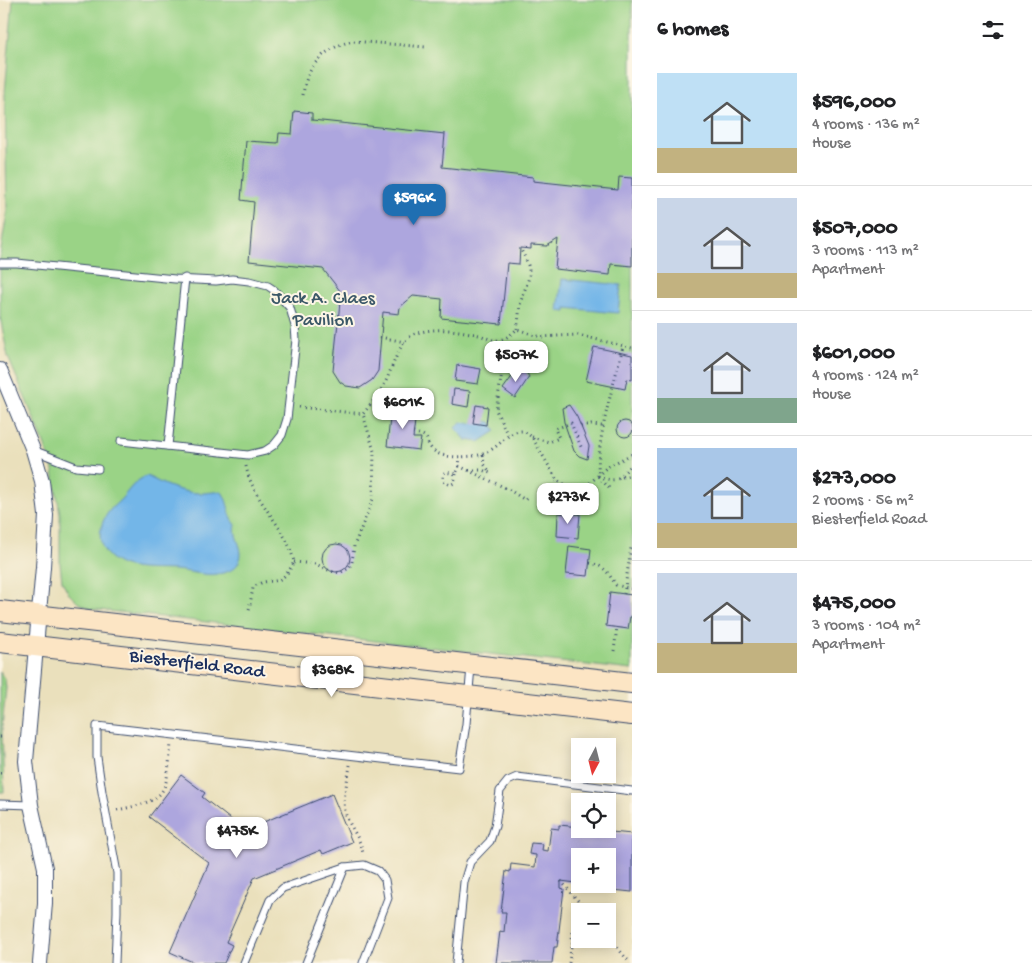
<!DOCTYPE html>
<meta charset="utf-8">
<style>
:root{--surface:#fff;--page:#f6f6f6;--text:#202124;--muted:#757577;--line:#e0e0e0;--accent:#1f6fb2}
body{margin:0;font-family:"Gochi Hand",sans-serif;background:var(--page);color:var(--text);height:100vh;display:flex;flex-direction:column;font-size:19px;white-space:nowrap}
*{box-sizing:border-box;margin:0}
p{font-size:16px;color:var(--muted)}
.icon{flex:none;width:28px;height:28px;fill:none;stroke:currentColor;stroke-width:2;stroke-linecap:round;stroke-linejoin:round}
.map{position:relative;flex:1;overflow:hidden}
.details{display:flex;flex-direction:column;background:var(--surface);width:400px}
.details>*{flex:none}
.needle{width:32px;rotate:187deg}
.fabs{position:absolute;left:571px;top:738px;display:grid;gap:10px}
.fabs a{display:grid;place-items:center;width:45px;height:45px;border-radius:0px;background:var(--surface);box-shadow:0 2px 12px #0003;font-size:25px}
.price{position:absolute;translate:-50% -42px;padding:0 11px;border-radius:10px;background:#fff;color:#222;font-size:16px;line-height:32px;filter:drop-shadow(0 1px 2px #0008)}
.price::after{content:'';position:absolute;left:50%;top:30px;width:15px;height:11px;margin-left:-8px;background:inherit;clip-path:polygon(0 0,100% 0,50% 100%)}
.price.on{background:var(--accent);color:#fff}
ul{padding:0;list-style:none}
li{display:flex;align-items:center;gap:15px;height:125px;padding:0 25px}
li+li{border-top:1px solid var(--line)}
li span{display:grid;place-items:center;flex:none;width:140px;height:100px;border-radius:0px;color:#555}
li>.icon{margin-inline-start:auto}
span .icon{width:60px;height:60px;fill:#fffc;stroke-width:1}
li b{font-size:21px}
h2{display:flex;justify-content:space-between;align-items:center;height:60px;padding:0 25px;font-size:21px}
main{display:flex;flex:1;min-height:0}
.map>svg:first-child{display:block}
</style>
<main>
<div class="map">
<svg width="632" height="963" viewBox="0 0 632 963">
<rect width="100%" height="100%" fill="#fcf5e5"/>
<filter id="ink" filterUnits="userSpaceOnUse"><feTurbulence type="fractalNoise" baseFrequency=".02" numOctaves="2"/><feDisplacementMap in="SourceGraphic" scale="10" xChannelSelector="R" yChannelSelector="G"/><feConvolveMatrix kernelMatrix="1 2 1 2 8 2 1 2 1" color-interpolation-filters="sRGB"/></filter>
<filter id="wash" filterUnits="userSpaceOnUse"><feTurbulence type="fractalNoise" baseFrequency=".0096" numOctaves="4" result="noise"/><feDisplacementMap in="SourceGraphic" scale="20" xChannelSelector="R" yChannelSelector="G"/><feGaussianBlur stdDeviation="1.12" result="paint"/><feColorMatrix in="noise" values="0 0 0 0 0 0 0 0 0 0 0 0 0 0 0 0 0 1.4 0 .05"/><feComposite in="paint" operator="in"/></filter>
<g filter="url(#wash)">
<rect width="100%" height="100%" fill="#eae0bc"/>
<g fill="#9ad386" stroke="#5a8172">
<polygon points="13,0 632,0 632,670 91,609 78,603 69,594 62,581 60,564 60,514 52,465 42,438 8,357 0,317 0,256 7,213 5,93"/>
<polygon points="0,672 5,680 6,688 2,727 4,792 0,792"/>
</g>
<g fill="#73b6e8" stroke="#4772a3">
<polygon points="562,279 621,285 618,313 566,308 566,312 558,311"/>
<polygon points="475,420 491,422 496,431 479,442 466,440 456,428 461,422 472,424"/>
<path d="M147,476C162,484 179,492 197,493C205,494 213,491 222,492C229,502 228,516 236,525C232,539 248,550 237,565C232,571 225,573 217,574C204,576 189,571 175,570C159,569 138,571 122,565C93,553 95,522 116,504C128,494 132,481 147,476Z"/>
</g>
<g id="blocks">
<g fill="#ada6de" fill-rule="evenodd">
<polygon points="294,111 312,113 312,120 445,134 442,167 533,177 533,181 618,190 619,177 632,178 632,266 611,264 610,275 555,269 558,239 547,246 531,245 531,249 520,248 519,264 507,263 501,324 441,318 442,299 413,296 400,307 399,314 383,312 378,371 372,380 360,388 346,386 340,382 333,371 341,292 323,269 249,261 254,202 241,200 246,141 278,143 279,133 292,134"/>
<polygon points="594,347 632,355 632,380 627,379 625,389 586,381"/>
<polygon points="457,365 481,369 478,384 455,381"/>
<polygon points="516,371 520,374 522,371 526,371 529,377 515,398 503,389"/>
<polygon points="454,389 470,391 468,407 452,404"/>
<polygon points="476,405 488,407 486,425 473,423"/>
<polygon points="569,405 577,417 589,446 587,459 579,456 574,451 564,422 562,408"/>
<polygon points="391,409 416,412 413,438 421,438 419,450 387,446"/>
<circle cx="625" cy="429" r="8"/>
<polygon points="558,513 580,514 578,538 557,536"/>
<circle cx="336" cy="558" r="14"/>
<polygon points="569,546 591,549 588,576 566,574"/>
<polygon points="610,592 632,595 632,617 630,617 628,629 606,626"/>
<polygon points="181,775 205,793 202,797 244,830 332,794 352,842 323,854 321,850 254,878 226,942 232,945 224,963 195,963 170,952 209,863 149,817"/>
<path d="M559,825L580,827V829L632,834V892L575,886L576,883L561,881V888L564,889L557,947H554L552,963H496L500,931L504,932L506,912H501L506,871L510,872L511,864L535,867L536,855L529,854L531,843L543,844L542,850L548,851L551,828L559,829ZM580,856H608V884H580Z"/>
</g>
</g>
</g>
<g filter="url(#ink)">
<use href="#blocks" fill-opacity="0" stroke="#3a4a6c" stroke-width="1"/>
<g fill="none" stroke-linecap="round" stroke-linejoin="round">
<defs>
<g id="service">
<polyline points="0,263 17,263 175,279 216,281 232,279 249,281 268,286 274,290 290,308 295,326 296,340 287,419 282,435 274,445 265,451 248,455 121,441"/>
<polyline points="168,446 185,278"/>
<polyline points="33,450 76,467 98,469"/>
<polyline points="0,804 31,805"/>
<polyline points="115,963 117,912 117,873 102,792 97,757 97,726 459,768 466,724 471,667"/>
<polyline points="244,963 270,900 283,888 345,867 364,865 378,871 385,880 388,898 363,963"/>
<polyline points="306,963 345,867"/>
<polyline points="456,963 464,882 470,862 490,841 495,826 500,791 508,781 517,777 632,791"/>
</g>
<polyline id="minor" points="0,370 33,450 42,481 46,515 43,567 26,761 31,805 45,868 45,903 40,963"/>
<g id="secondary">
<polyline points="0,611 632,683"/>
<polyline points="0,642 632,715"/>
</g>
</defs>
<use href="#service" stroke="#3a4a6c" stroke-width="9"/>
<use href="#minor" stroke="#3a4a6c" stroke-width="16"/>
<use href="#secondary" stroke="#3a4a6c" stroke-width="22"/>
<g stroke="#3a4a6c" stroke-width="3" stroke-dasharray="1 4" stroke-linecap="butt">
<path d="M303,95C306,66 325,47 353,41L426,47"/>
<path d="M517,329C519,320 519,309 521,301C529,275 535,275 520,248"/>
<polyline points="380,337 405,342"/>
<polyline points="502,372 496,410 508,436"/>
<path d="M299,407L363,414C371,404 379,394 385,383C391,371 398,347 408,338C425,325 460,330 479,335C486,337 491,341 498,340C506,339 512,334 517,329L541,337L578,335L632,348"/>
<polyline points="581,427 591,425 602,426"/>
<path d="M413,433C433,436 423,440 432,449C441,459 461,457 473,456C499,454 505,429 524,431L532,437L557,480L575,490L590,483L607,467L632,454"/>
<polyline points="532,437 549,442 559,438 555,429 571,423 582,449"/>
<polyline points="483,455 484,464 490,472"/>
<path d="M246,466C253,503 287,526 294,562C278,593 270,573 253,588L249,610"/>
<polyline points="459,466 508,489 525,500 527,498"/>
<polyline points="469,470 482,470 490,473"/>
<polyline points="456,474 454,483 450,485 443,481 443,475 445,472 456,474 459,466 460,457"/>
<path d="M598,476C618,484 615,477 632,475"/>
<polyline points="618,478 632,465"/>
<path d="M557,481C560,496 562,507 580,510"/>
<path d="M609,488L598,476C598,431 613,389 623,346"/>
<polyline points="566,513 566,506 575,490"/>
<polyline points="294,562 316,564 330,571 340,573 349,568 352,562 354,546 373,499 374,451 363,414"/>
<path d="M590,563C604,565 609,574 616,585L632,589"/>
<polyline points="624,594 631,548"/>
<polyline points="614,651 617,627"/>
<polyline points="0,737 2,737"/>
<path d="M350,765C348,782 341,798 346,815C351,829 361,839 363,854"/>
<polyline points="0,773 3,773"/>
<path d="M117,810C169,800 166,793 171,744"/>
<polyline points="561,881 587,911"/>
<polyline points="608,936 630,963"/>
<polyline points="569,963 577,900"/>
</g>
<use href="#service" stroke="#fff" stroke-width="7"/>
<use href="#minor" stroke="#fff" stroke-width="14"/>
<use href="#secondary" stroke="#fce5c4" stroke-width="20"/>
</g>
</g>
<g text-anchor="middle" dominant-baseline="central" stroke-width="4" stroke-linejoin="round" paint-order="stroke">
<g font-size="19" fill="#3b5868" stroke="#fcf5e5">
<text x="323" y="299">Jack A. Claes<tspan x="323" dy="22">Pavilion</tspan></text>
</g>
<g font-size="19" fill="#1b2f5e" stroke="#fcf5e5">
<text transform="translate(197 665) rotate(7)">Biesterfield Road</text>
</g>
</g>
</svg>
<div class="fabs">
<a><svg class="needle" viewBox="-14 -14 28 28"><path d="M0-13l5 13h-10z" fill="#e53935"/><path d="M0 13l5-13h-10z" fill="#757577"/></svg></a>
<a><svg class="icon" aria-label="locate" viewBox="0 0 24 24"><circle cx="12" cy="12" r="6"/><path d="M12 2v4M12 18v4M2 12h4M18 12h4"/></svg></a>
<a>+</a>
<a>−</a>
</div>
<b class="price on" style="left:414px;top:226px">$596K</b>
<b class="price" style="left:516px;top:383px">$507K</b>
<b class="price" style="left:403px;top:430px">$601K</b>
<b class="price" style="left:568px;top:525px">$273K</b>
<b class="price" style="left:332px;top:698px">$368K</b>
<b class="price" style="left:237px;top:859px">$475K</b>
</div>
<section class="details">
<h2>6 homes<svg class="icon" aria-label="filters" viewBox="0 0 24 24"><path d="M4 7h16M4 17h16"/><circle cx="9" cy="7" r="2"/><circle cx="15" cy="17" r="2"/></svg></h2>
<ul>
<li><span style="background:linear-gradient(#bfe0f5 75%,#c2b280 0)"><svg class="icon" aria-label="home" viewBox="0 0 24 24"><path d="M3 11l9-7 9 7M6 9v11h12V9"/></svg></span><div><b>$596,000</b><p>4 rooms · 136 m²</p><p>House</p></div></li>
<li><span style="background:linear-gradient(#c9d6e8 75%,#c2b280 0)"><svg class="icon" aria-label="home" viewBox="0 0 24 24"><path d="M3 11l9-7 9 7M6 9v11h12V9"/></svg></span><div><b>$507,000</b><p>3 rooms · 113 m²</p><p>Apartment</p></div></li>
<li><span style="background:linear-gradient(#c9d6e8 75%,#7fa58c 0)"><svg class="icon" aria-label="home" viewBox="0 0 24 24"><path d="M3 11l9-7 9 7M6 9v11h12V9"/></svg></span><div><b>$601,000</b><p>4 rooms · 124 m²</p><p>House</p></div></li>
<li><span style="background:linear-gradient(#a9c7e8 75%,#c2b280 0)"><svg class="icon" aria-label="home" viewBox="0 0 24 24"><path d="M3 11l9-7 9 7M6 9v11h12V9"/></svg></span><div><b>$273,000</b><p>2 rooms · 56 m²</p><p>Biesterfield Road</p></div></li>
<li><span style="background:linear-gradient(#c9d6e8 70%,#c2b280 0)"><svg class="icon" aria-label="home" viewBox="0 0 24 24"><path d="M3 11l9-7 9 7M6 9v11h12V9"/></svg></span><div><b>$475,000</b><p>3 rooms · 104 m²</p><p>Apartment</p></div></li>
</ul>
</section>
</main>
